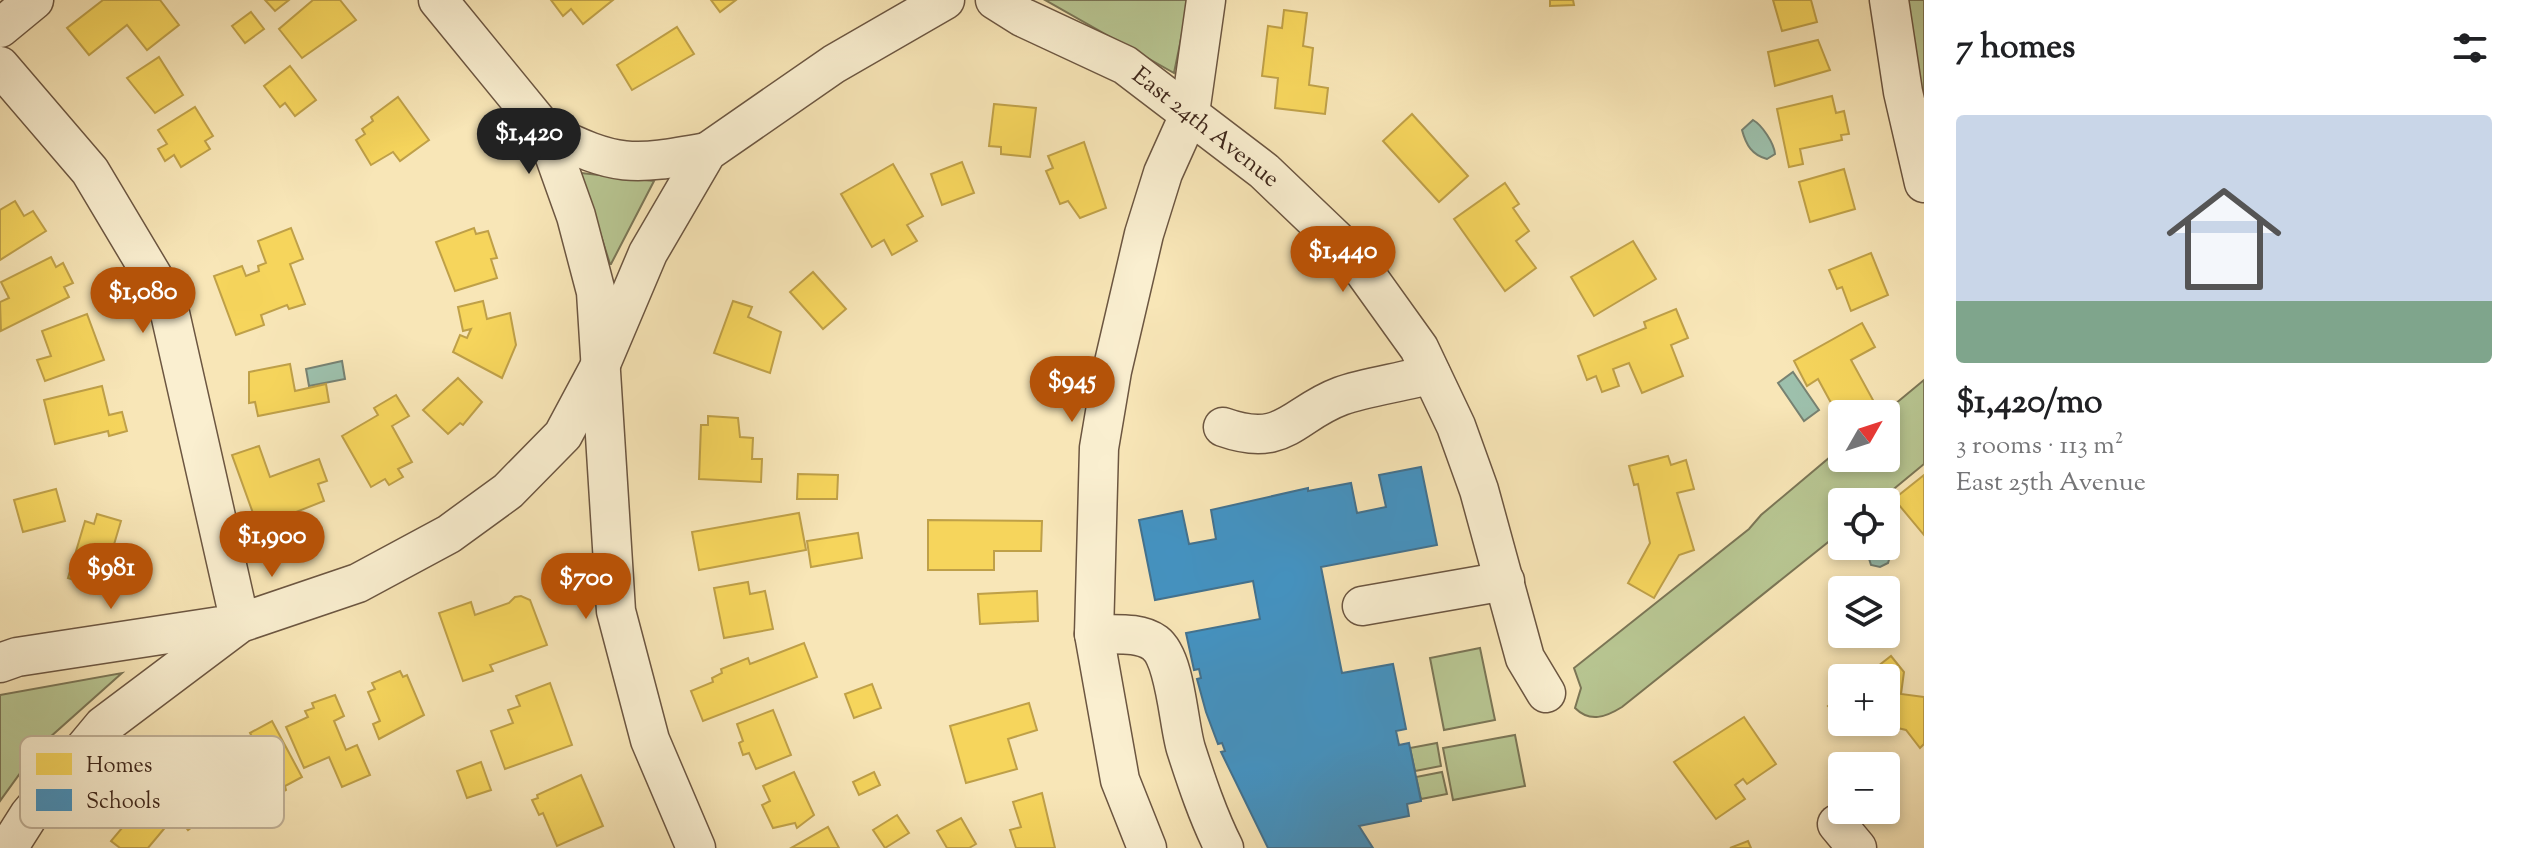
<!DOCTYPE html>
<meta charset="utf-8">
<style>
:root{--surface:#fff;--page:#f6f6f6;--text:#202124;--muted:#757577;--line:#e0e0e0;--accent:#b45309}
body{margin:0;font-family:"Sorts Mill Goudy",serif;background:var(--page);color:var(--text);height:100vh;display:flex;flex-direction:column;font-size:30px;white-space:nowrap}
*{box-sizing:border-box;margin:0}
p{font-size:26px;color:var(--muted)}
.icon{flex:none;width:44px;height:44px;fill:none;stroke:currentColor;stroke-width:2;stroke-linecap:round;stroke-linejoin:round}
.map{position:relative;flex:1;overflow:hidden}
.details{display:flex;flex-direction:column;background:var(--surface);width:600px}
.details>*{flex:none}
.needle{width:52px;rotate:51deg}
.buttons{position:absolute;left:1828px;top:400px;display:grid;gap:16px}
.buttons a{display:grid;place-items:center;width:72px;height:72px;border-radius:8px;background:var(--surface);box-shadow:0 4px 12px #0003;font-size:40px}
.price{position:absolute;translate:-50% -68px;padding:0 18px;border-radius:28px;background:var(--accent);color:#fff;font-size:26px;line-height:52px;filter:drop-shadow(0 2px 4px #0008)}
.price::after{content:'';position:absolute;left:50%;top:48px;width:24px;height:18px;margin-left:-12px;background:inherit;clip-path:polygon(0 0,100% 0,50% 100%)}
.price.current{background:#222;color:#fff}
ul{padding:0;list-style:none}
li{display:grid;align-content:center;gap:16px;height:424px;padding:0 32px}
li+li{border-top:2px solid var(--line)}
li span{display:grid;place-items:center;height:248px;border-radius:8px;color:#555}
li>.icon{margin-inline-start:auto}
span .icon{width:144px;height:144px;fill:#fffc;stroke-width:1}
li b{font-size:34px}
h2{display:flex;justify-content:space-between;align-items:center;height:96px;padding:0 32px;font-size:34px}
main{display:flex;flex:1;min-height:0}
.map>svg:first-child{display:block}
</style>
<main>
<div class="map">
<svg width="1924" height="848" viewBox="0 0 1924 848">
<rect width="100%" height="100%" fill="#f8e6b7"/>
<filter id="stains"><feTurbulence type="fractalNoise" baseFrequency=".0025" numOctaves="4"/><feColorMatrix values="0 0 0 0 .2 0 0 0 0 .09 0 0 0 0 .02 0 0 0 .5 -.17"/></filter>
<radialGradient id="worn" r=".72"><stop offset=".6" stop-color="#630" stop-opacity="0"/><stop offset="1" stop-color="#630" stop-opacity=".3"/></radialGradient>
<g fill="#b8c692" stroke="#7b7656" stroke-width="2">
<polygon points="1045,0 1189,0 1174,73"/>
<polygon points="1900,0 1924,0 1924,120"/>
<polygon points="581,173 654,181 611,264 610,264"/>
<path d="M1924,380V464L1878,502H1842V531L1622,707C1606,717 1590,723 1575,708L1581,688L1574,668L1749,529L1761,515L1842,447V458H1886V414H1883Z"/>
<polygon points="1480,648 1495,720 1444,730 1430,658"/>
<polygon points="122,673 39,747 0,801 0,695"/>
<polygon points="1515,735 1525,786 1453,800 1443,748"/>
<polygon points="1437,743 1441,766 1415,771 1410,748"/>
<polygon points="1442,772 1447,794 1421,799 1416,777"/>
</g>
<g fill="#9dc0ac" stroke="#778272" stroke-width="2">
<path d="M1753,120C1762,125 1774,143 1775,154L1767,159C1752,155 1746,145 1742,130Z"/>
<polygon points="342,361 345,379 309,386 306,369"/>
<polygon points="1793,372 1819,410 1804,421 1778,383"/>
<polygon points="1886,541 1891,553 1888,563 1880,567 1871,565 1865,546 1886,546"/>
</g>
<g fill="#f6d55c" stroke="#bfa048" stroke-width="2">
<polygon points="103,0 160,0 179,25 147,50 127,25 89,55 67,28"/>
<polygon points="265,0 289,0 275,11"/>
<polygon points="313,0 340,0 356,20 302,58 279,29"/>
<polygon points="551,0 613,0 583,24 571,9 563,16"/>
<polygon points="711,0 736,0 720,12"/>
<polygon points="1550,0 1573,0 1574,5 1550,6"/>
<polygon points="1773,0 1811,0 1817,22 1782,31"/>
<polygon points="1284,10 1307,13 1303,46 1313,48 1309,85 1328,88 1325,114 1275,108 1278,78 1262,76 1268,26 1282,28"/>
<polygon points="251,12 264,29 245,43 232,26"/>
<polygon points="677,27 694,54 632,90 617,65"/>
<polygon points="1818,40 1830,70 1775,86 1768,52"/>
<polygon points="159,57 183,95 155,113 127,78"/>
<polygon points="290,66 316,100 295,116 285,103 280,107 264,86"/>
<polygon points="1832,96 1836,113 1844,111 1849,134 1841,135 1842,140 1800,149 1803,164 1789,167 1777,109"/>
<polygon points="398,97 429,140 400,161 393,152 371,165 356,140 365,134 362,129 373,121 371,117"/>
<polygon points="994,104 1036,108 1030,157 1001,154 1001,147 989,146"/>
<polygon points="195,107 213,136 205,141 210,149 181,167 174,155 165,161 158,149 167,144 158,130"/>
<polygon points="1412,114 1468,176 1439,202 1383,141"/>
<polygon points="1084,142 1106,208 1080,218 1068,201 1060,204 1046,171 1053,168 1048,156"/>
<polygon points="962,162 974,193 942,205 931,174"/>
<polygon points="893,164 923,216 907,225 917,241 892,255 884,240 872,247 841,194"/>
<polygon points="1844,169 1855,209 1810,222 1799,182"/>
<polygon points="1505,183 1519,204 1513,208 1529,231 1516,241 1536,268 1505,291 1454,219"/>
<polygon points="15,201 24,216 33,211 46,231 0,260 0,210"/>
<polygon points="291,228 303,259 290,264 305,304 289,309 287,305 261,315 264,325 236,335 214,276 242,266 246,276 259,271 258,266 266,263 258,241"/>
<polygon points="474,228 476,234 488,231 497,258 491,259 497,278 455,291 436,242"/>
<polygon points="1633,241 1656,279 1594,316 1571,277"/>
<polygon points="1871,253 1888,295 1851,311 1842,287 1837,289 1829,270"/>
<polygon points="51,257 56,267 63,263 73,283 64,287 69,297 1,331 0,302 9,298 1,282"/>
<polygon points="813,272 846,309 823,329 790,292"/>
<polygon points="483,301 487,319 510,313 516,345 502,378 453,352 460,335 467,338 471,329 463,331 458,307"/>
<polygon points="733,301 752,307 748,317 781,332 770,373 714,353"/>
<polygon points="1676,309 1688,338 1671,345 1683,376 1642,393 1629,363 1613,369 1619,386 1602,392 1596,376 1587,380 1578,356 1646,328 1644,322"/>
<polygon points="87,314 104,360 45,381 37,360 51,356 42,331"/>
<polygon points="1862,323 1875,347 1851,360 1879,411 1873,414 1842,414 1842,423 1818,379 1807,386 1794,361"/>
<polygon points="290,364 295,391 326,384 329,402 258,416 255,402 249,403 249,372"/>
<polygon points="458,378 482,402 463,425 460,423 448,434 423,410"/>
<polygon points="102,386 109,415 122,412 127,431 109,436 108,431 55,444 44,400"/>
<polygon points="396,395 409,416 392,426 412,462 398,469 403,477 389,485 385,479 371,487 342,436 378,415 374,408"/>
<polygon points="708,416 738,418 740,437 753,438 752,459 762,459 761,482 699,479 701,425 708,425"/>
<polygon points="259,446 270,477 319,459 327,481 318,484 324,501 258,527 232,455"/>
<polygon points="1668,456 1671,465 1686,460 1694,489 1677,493 1694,550 1679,555 1654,598 1628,583 1650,543 1638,484 1634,485 1629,466"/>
<polygon points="798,474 838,475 837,499 797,499"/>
<polygon points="1924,475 1924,535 1894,499"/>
<polygon points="56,489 65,521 23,532 14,500"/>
<polygon points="799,513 806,550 699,570 692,532"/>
<polygon points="97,514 121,521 101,588 68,578 85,521 94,524"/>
<polygon points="928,520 1042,521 1041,551 994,551 994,570 928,570"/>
<polygon points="858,533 862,558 811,567 807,541"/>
<polygon points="748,582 750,594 765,591 773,629 724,638 714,588"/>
<polygon points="1037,591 1038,621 980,624 978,594"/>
<polygon points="515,597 521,596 530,600 547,645 490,665 493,671 463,681 439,613 471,602 475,615 509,603"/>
<polygon points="804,643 817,677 703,721 691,691 713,682 712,678 722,673 721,669 748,658 750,664"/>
<polygon points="1891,656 1904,672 1901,694 1924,697 1924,744 1920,748 1906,730 1872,722 1886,722 1886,678 1872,678 1873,670"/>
<polygon points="400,671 403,677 407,675 424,715 379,739 373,724 380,721 368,692 375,689 372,683"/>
<polygon points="550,683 572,745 505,769 491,731 513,723 508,710 520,706 516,696"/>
<polygon points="872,684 881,708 854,718 845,694"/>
<polygon points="335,695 344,716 334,721 346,750 357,745 370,775 342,787 329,757 304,768 286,727 308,717 305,711 314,708 312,703"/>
<polygon points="1842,695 1842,719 1828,706"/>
<polygon points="1029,703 1037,730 1008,739 1017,769 966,783 950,726"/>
<polygon points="773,710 791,755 756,769 749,753 743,755 739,743 743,741 737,724"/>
<polygon points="1744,717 1776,764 1747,784 1743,779 1735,785 1745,799 1716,819 1674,762"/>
<polygon points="272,721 302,777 285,786 286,790 260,804 253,791 246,795 228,762 256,744 250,733"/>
<polygon points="481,762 491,790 467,798 457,771"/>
<polygon points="173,763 185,780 202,767 227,801 188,830 150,780"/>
<polygon points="794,772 814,815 797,828 795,823 773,828 762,805 770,801 763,786"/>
<polygon points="874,772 880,785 859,795 853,782"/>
<polygon points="581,775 603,826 557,846 543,813 539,815 532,800 538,798 537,795"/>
<polygon points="1042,793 1055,848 1016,848 1010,830 1021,827 1013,802"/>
<polygon points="143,803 168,824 148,848 120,848 111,841"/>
<polygon points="897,815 909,833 885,848 873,830"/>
<polygon points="961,818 976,844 969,848 947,848 937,831"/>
<polygon points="828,827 839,848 791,848"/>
<polygon points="1748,841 1751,848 1730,848"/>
</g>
<polygon fill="#4393c3" stroke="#427290" stroke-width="2" points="1421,467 1437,545 1321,567 1342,673 1393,664 1406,729 1396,731 1399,745 1409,743 1421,801 1407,804 1409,816 1359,826 1373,848 1268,848 1221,752 1225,751 1222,743 1218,744 1206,712 1197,679 1201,678 1199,669 1194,670 1186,633 1260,619 1253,581 1155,600 1139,520 1182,511 1189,544 1216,539 1211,510 1308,488 1308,491 1351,483 1357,513 1386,507 1379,475"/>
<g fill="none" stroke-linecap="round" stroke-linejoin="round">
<defs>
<g id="minor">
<polyline points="438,0 546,132 576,216 596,292 616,611 650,740 696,848"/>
<polyline points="995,0 1022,17 1125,65 1264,171 1353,256 1419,348 1456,426 1479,490 1525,658 1546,693"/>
<polyline points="1889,0 1903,92 1924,183"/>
<polyline points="0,28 34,0"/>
<polyline points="0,66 90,171 167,300 240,623 17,657 0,663"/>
<path d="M546,132C617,167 631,166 707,152"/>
<path d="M1223,427C1285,449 1292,414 1341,396C1365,387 1405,382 1431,374"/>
<polyline points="1362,606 1505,581"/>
<path d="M1094,634C1113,635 1139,631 1155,643C1176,659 1178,723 1186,749C1197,783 1208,816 1224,848"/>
<polyline points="1837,824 1857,848"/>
<polyline points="8,848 29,815 103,726 240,623 358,583 449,534 508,491 563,435 601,364 648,253 707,152 834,64 945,0"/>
<polyline points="1147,848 1120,780 1094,634 1099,448 1112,371 1144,234 1163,173 1190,113 1206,0"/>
</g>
</defs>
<use href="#minor" stroke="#6c5641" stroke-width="41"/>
<use href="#minor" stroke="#faefd0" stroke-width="38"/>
</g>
<g text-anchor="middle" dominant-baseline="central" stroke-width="8" stroke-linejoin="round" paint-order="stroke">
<g font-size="24" fill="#3e261a" stroke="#faefd0">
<text transform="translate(1205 128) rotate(38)">East 24th Avenue</text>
</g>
</g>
<rect x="20" y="736" width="264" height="92" rx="12" fill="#faefd0" stroke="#c2b399" stroke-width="2"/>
<rect x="36" y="753" width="36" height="22" fill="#f6d55c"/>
<rect x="36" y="789" width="36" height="22" fill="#4393c3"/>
<g font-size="22" fill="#3e261a">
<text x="86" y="772">Homes</text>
<text x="86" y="808">Schools</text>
</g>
<rect width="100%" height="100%" filter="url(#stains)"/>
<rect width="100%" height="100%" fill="url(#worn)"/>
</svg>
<div class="buttons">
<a><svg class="needle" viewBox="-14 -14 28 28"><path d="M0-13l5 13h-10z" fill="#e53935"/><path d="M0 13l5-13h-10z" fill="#757577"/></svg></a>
<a><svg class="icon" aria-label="locate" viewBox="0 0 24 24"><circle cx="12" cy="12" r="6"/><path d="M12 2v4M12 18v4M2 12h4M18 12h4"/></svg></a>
<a><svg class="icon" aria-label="layers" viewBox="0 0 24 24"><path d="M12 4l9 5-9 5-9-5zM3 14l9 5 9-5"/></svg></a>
<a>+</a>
<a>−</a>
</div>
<b class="price current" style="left:529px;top:176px">$1,420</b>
<b class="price" style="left:1343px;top:294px">$1,440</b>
<b class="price" style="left:143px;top:335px">$1,080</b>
<b class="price" style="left:1072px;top:424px">$945</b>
<b class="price" style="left:272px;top:579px">$1,900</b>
<b class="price" style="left:111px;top:611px">$981</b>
<b class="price" style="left:586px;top:621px">$700</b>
</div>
<section class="details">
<h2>7 homes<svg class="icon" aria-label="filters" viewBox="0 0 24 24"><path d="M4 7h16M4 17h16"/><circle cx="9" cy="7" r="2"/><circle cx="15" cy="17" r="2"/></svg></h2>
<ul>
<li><span style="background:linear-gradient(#c9d6e8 75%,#7fa58c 0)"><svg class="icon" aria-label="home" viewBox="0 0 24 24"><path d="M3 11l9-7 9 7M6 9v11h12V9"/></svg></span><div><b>$1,420/mo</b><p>3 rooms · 113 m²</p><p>East 25th Avenue</p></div></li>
</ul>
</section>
</main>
